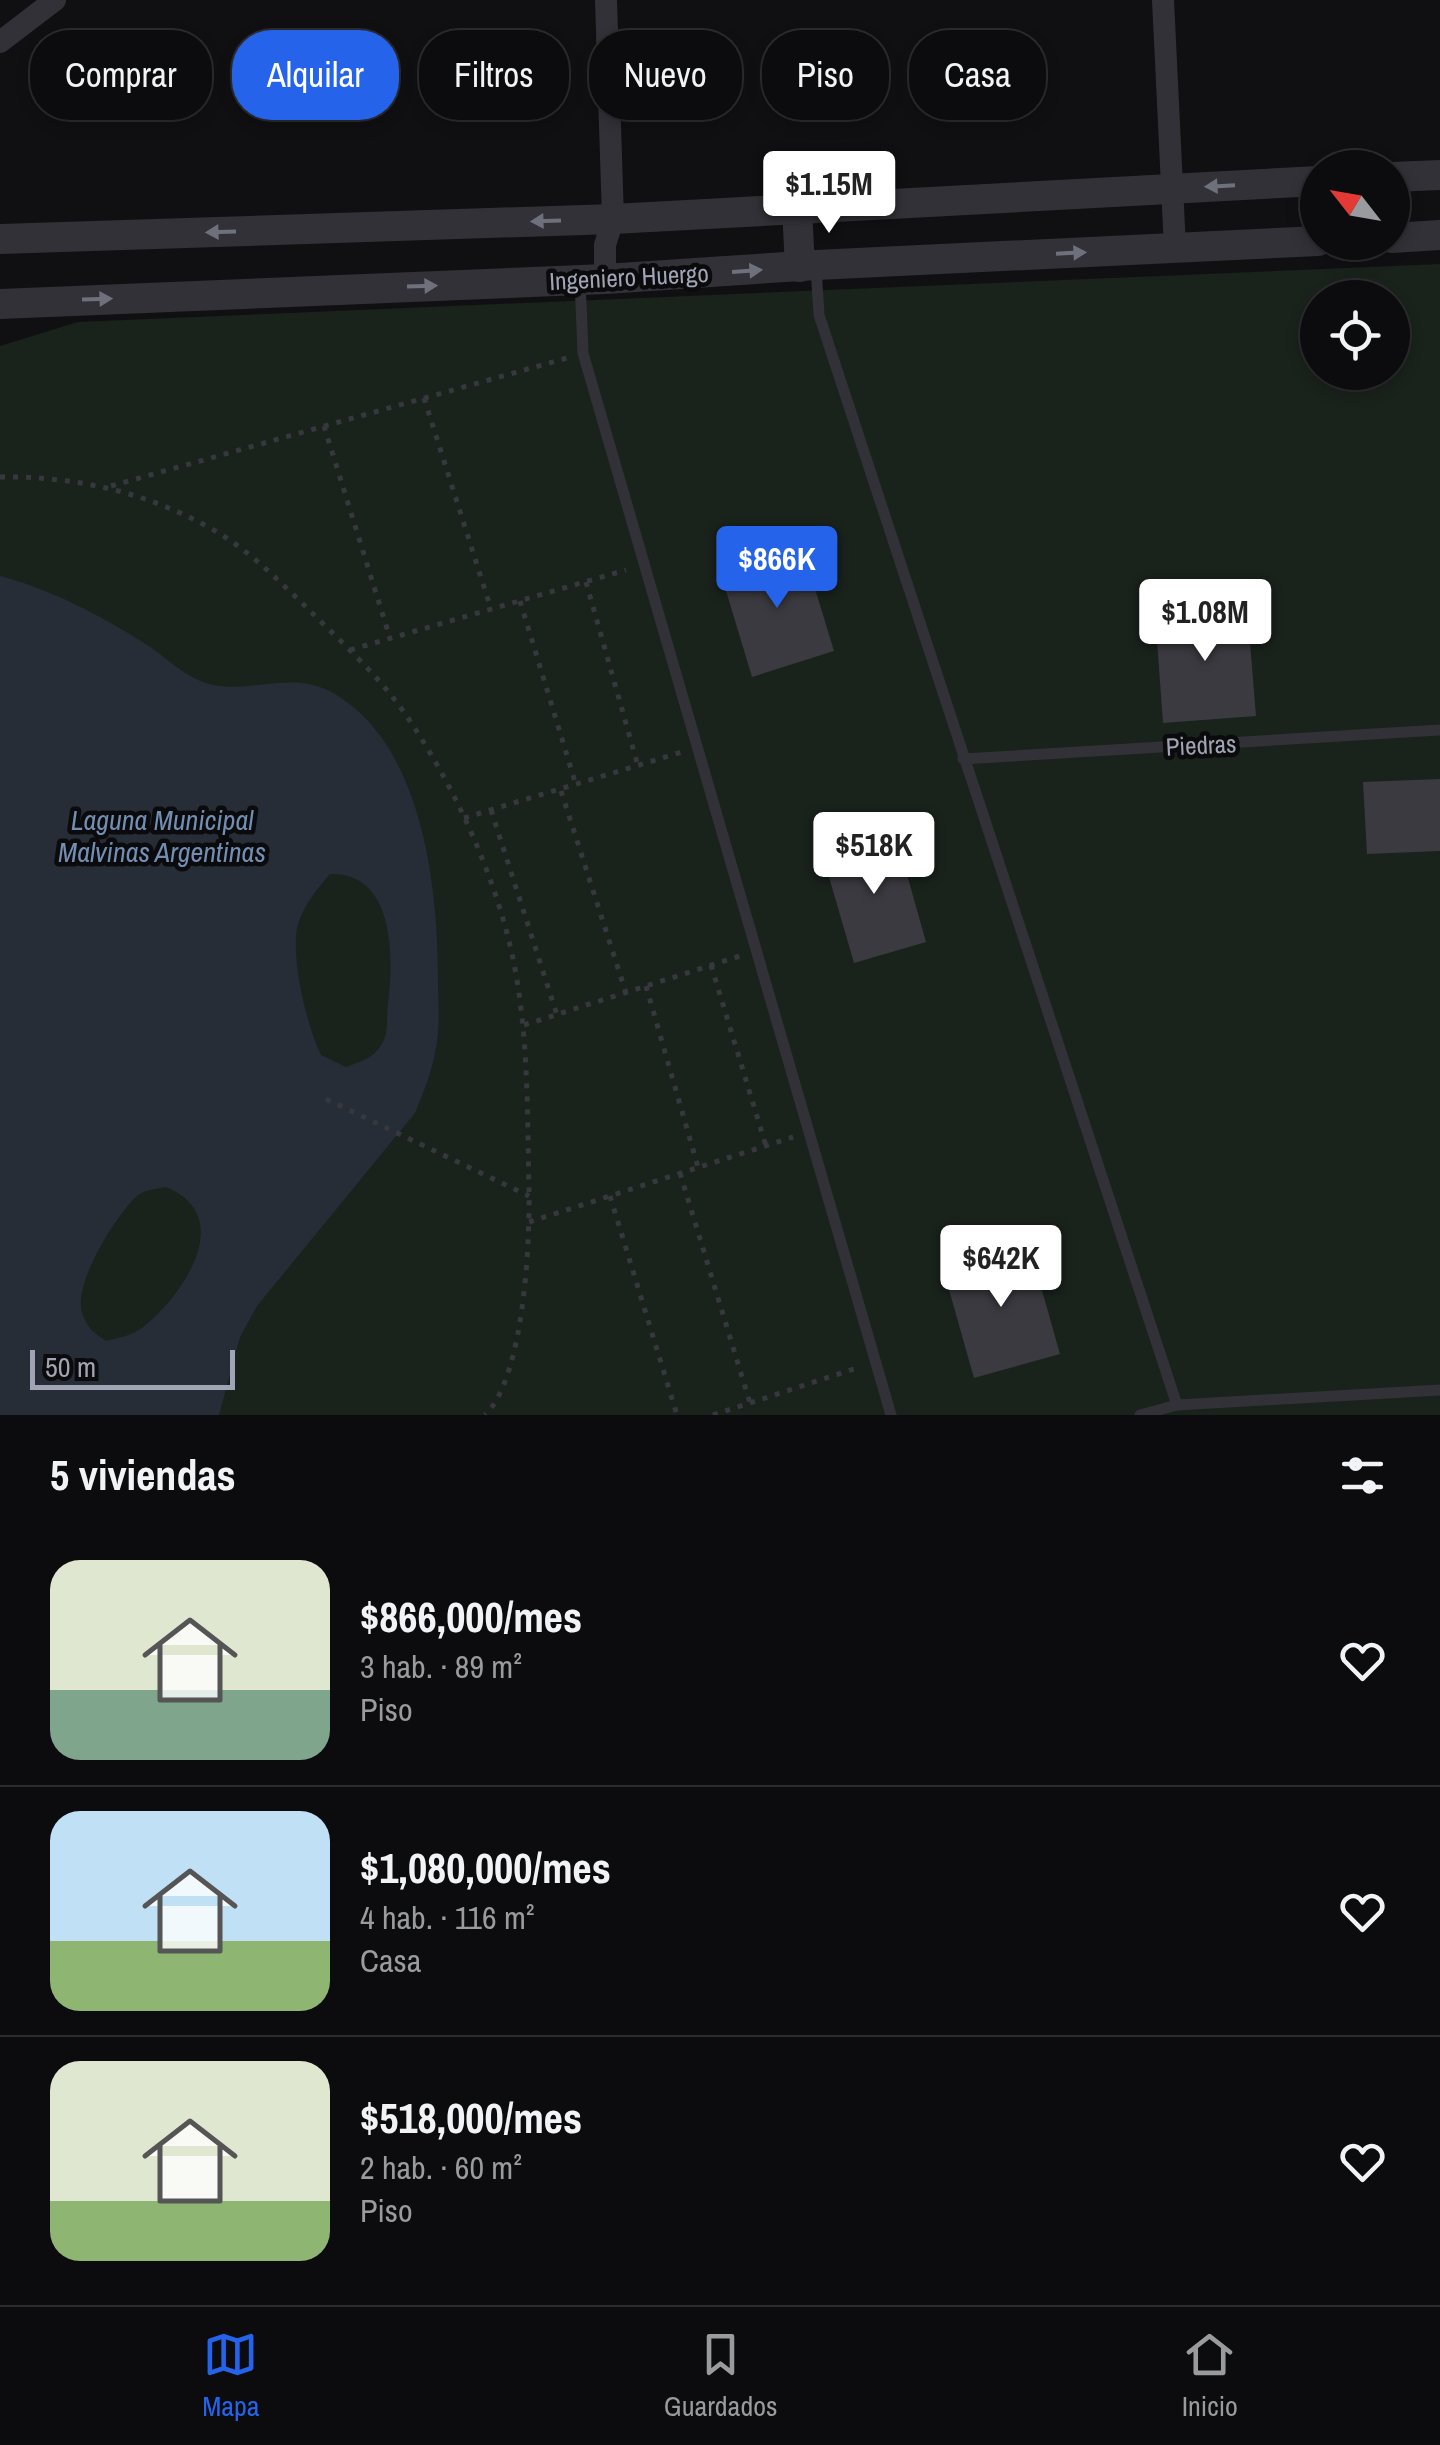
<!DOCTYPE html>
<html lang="es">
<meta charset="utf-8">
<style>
:root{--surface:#0c0c0e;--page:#1a1a1c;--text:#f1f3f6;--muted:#9a9b9e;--line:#2c2c2e;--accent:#2563eb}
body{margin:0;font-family:"Archivo Narrow",sans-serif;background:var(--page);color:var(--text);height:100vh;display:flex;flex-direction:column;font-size:38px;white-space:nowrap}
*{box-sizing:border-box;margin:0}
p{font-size:32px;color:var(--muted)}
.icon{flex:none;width:55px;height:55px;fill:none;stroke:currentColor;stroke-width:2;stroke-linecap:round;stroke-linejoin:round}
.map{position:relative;height:1415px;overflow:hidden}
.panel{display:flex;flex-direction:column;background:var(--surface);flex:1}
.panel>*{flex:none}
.guide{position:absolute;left:30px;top:30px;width:1380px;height:90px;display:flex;gap:20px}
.needle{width:65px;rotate:301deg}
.fabs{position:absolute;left:1300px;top:150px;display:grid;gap:20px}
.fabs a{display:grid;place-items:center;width:110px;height:110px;border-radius:50%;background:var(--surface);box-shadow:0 5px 15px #0003,0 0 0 2px var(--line);font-size:50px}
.scale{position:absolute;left:30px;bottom:25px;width:205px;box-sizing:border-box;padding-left:10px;border:5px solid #a0a4b4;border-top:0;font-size:28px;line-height:35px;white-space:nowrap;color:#a0a4b4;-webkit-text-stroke:8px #0b0b0d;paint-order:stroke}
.price{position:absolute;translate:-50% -85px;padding:0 22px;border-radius:10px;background:#fff;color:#222;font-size:32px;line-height:65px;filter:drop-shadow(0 2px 5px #0008)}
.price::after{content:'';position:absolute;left:50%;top:60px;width:30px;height:22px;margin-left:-15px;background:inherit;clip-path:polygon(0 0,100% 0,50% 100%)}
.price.selected{background:var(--accent);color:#fff}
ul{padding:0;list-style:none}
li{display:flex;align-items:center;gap:30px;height:250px;padding:0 50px}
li+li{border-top:2px solid var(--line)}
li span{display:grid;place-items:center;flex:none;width:280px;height:200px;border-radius:30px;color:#555}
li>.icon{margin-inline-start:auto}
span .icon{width:120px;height:120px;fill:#fffc;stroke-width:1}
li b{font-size:42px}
h2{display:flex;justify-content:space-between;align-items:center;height:120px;padding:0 50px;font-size:42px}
.chip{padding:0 35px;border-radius:40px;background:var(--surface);box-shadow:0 5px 15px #0003,0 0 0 2px var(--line);font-size:35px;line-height:90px}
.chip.selected{background:var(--accent);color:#fff}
.tab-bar{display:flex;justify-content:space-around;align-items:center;height:140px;border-top:2px solid var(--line);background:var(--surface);font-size:28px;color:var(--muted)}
.tab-bar a{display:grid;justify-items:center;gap:5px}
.tab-bar .selected{color:var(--accent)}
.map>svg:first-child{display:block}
</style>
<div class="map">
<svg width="1440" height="1415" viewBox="0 0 1440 1415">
<rect width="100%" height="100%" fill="#101012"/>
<path fill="#1a221c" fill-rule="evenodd" d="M1440,264V1415H0V346L78,322ZM1318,298H1392V372H1318Z"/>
<path fill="#262d36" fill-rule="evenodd" d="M0,576C50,589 100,615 144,643C161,653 176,669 194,678C239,702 288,666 333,693C423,744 438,887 438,980C438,1000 440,1021 437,1041C434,1066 425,1089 415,1113L257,1306L240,1337L219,1415H0ZM330,874C395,872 394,958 388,1003C386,1015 389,1031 383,1042C374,1058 363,1061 346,1067L321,1055C307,1026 294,970 296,937C297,914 315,891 330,874ZM166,1187C237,1216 184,1295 143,1327C133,1335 119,1338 106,1341C94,1333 86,1327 82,1312C73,1284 116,1215 137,1196C144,1190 156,1189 166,1187Z"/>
<g fill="#3a3a40">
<polygon points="802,546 834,651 752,677 720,571"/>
<polygon points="1247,605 1256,716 1163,723 1155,613"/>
<polygon points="1440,779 1440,851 1367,854 1363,782"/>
<polygon points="895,832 926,942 854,963 822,853"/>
<polygon points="1028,1241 1060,1354 974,1378 942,1265"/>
</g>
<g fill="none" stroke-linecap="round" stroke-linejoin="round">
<g stroke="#37383e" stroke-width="5" stroke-dasharray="5 8" stroke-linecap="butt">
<polyline points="424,398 491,609"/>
<polyline points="324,426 390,638"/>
<path d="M0,477C74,476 146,492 210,528C245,547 275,577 303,604C340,641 382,678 410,721C454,787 490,865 509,941C529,1023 527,1106 529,1189C530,1242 524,1378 485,1415"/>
<polyline points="111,486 567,358"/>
<polyline points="586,582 638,766"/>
<polyline points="520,601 576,785"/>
<polyline points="350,650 626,570"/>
<polyline points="561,791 626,993"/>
<polyline points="491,810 557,1015"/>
<polyline points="464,818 682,752"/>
<polyline points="711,965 766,1146"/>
<polyline points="646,986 698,1167"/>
<polyline points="524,1025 740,956"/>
<polyline points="326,1099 529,1196"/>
<polyline points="680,1173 750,1403"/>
<polyline points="610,1196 677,1415"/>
<polyline points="529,1222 793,1137"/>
<polyline points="713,1415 857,1368"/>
</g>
<g stroke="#313137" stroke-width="11">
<polyline points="816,267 819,315 1177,1405"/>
<polyline points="580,280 583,353 891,1415"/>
<polyline points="963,759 1440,730"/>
<polyline points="1140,1415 1177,1405 1440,1390"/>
</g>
<g stroke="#313137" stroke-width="22">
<polyline points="1163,0 1175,248"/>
<polyline points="0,42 55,0"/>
<polyline points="605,279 605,245 613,219 606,0"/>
</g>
<g stroke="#313137" stroke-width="30">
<polyline points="1392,177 1440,175"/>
<polyline points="797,208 800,267"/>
<polyline points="1392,238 1440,235"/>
<polyline points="0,239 613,219 1318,181"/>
<polyline points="0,304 605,279 816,265 1318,241"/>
</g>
</g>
<defs><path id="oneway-solid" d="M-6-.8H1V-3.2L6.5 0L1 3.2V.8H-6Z" transform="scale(2.5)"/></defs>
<g fill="#6e707c">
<use href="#oneway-solid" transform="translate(1220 186) rotate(177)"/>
<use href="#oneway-solid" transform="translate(546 221) rotate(178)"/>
<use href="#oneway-solid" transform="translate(221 232) rotate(178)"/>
<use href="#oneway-solid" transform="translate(1071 253) rotate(-3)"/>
<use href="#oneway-solid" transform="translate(747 271) rotate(-4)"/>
<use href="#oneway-solid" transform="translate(422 286) rotate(-2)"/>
<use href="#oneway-solid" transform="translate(97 299) rotate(-2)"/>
</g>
<g text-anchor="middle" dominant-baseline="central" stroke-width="9" stroke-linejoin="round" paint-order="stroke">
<g font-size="25" fill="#a0a4b4" stroke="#0b0b0d">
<text transform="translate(629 277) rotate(-3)">Ingeniero Huergo</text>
<text transform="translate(1201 745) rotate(-3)">Piedras</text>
</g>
<g font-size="28" font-style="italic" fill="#728fb3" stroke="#0b0b0d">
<text x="162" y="820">Laguna Municipal<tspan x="162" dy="32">Malvinas Argentinas</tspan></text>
</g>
</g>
</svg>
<div class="fabs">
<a><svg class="needle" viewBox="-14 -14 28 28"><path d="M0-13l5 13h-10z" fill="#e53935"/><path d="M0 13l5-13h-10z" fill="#9a9b9e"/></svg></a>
<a><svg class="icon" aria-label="locate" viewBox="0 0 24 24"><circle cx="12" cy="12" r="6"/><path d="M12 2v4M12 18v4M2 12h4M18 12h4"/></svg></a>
</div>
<div class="scale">50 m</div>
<b class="price" style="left:829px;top:236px">$1.15M</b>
<b class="price selected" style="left:777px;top:611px">$866K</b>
<b class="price" style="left:1205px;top:664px">$1.08M</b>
<b class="price" style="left:874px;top:897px">$518K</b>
<b class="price" style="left:1001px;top:1310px">$642K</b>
<div class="guide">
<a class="chip">Comprar</a>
<a class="chip selected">Alquilar</a>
<a class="chip">Filtros</a>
<a class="chip">Nuevo</a>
<a class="chip">Piso</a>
<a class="chip">Casa</a>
</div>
</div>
<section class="panel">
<h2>5 viviendas<svg class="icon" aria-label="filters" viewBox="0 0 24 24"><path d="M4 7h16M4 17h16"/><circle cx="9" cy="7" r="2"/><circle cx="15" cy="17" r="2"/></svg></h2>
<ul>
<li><span style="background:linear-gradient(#dfe7d0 65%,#7fa58c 0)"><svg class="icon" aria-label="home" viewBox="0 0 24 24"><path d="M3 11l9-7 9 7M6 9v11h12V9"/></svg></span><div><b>$866,000/mes</b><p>3 hab. · 89 m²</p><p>Piso</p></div><svg class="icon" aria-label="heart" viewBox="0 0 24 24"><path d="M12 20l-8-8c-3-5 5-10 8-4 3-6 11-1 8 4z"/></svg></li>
<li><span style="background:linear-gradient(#bfe0f5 65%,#8fb573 0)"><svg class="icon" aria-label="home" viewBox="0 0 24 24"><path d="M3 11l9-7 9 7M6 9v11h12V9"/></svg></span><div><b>$1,080,000/mes</b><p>4 hab. · 116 m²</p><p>Casa</p></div><svg class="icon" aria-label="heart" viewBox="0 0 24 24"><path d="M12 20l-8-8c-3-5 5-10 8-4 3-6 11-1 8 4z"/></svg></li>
<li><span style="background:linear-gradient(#dfe7d0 70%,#8fb573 0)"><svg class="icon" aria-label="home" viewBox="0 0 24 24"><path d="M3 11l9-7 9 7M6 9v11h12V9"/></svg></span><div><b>$518,000/mes</b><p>2 hab. · 60 m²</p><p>Piso</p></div><svg class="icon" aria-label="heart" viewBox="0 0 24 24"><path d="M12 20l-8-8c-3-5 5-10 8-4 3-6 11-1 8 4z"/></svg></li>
</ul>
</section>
<nav class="tab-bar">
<a class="selected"><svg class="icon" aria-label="map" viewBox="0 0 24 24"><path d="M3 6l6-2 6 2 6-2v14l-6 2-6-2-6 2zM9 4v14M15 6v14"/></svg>Mapa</a>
<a><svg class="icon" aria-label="saved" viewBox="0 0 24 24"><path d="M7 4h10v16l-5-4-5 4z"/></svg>Guardados</a>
<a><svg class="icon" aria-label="home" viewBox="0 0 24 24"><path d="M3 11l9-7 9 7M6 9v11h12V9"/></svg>Inicio</a>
</nav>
